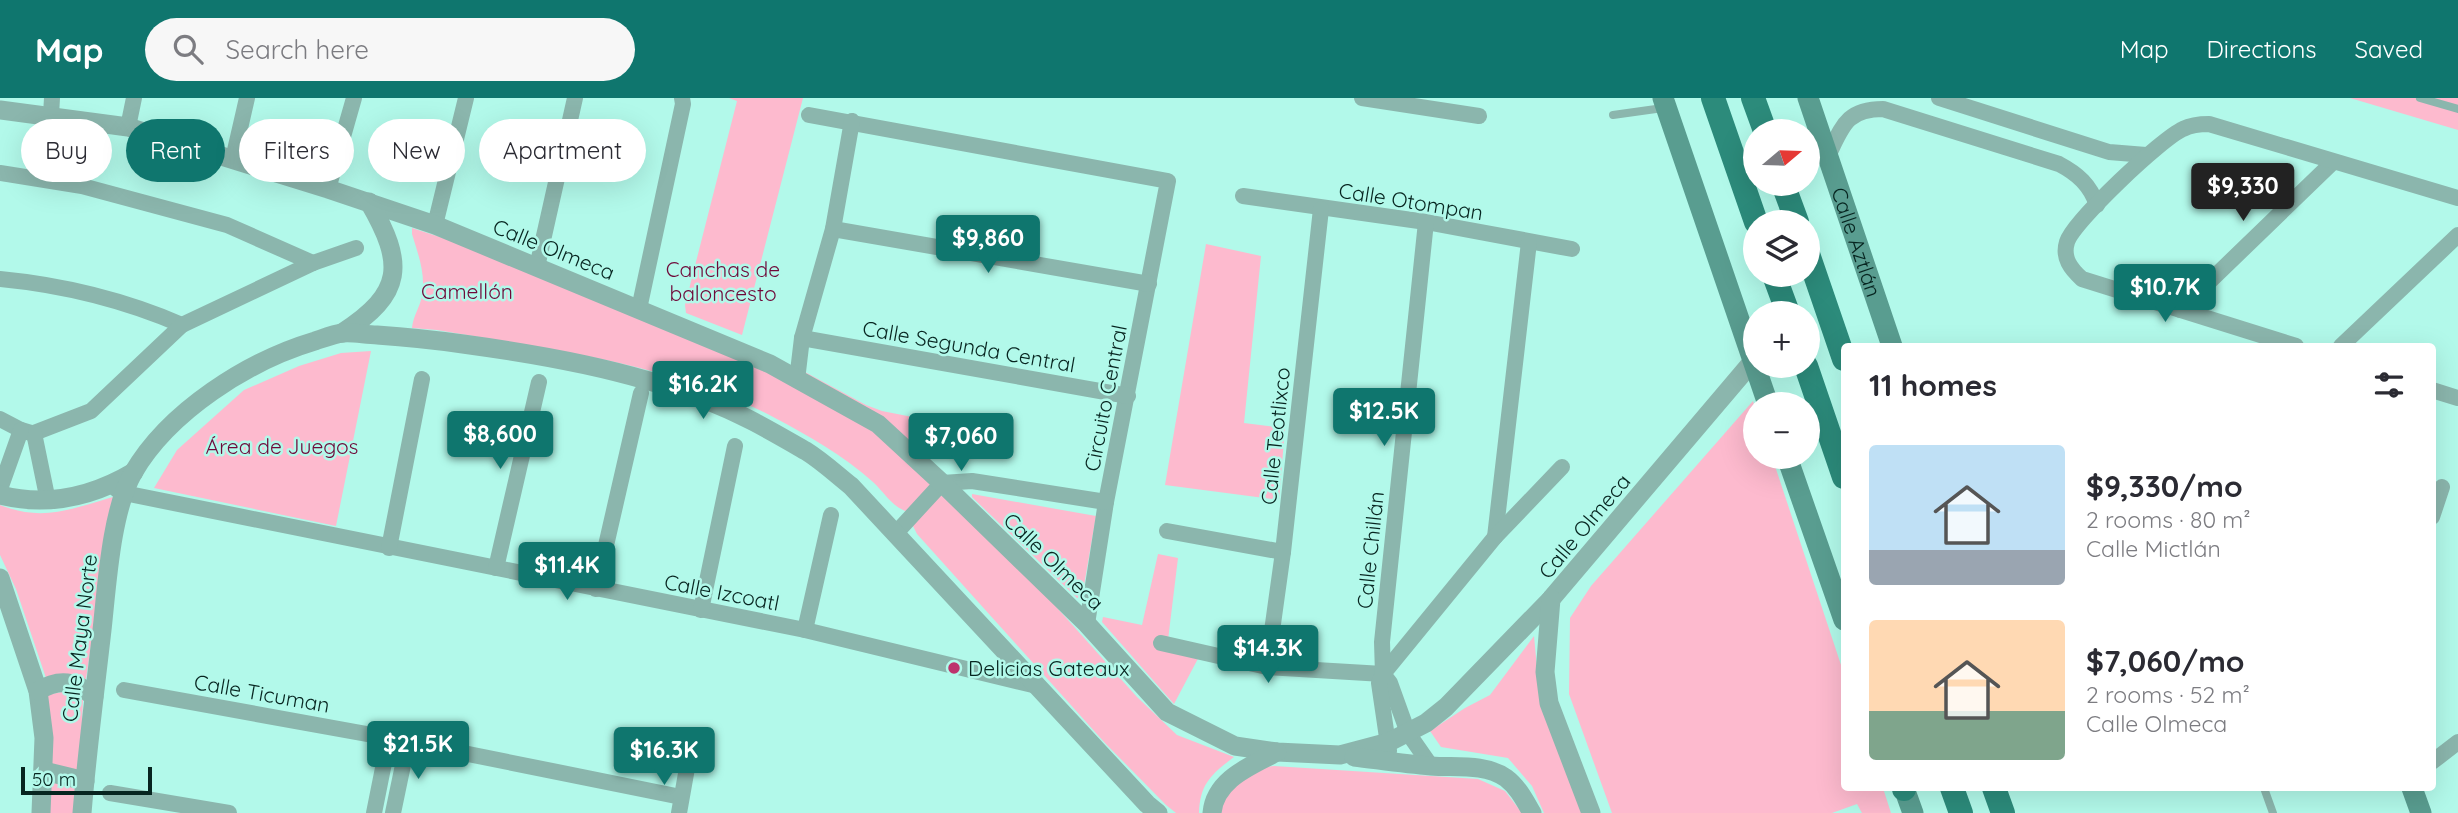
<!DOCTYPE html>
<meta charset="utf-8">
<style>
:root{--surface:#fff;--page:#f7f7f7;--text:#2b2b33;--muted:#7c7c81;--accent:#0f766e}
body{margin:0;font-family:Quicksand,sans-serif;background:var(--page);color:var(--text);height:100vh;display:flex;flex-direction:column;font-size:26px;white-space:nowrap}
*{box-sizing:border-box;margin:0}
p{font-size:23px;color:var(--muted)}
.icon{flex:none;width:38px;height:38px;fill:none;stroke:currentColor;stroke-width:2;stroke-linecap:round;stroke-linejoin:round}
.map{position:relative;flex:1;overflow:hidden}
.sheet{position:absolute;left:1841px;top:245px;width:595px;height:448px;display:flex;flex-direction:column;background:var(--surface);border-radius:7px;box-shadow:0 7px 28px #0002}
.sheet>*{flex:none}
.hud{position:absolute;left:21px;top:21px;width:665px;height:63px;display:flex;gap:14px}
.needle{width:46px;rotate:71deg}
.buttons{position:absolute;left:1743px;top:21px;display:grid;gap:14px}
.buttons a{display:grid;place-items:center;width:77px;height:77px;border-radius:50%;background:var(--surface);box-shadow:0 7px 28px #0002;font-size:35px}
.scale{position:absolute;left:21px;bottom:18px;width:131px;box-sizing:border-box;padding-left:7px;border:4px solid #072520;border-top:0;font-size:19px;line-height:24px;white-space:nowrap;color:#072520;-webkit-text-stroke:5px #b2f9ea;paint-order:stroke}
.price{position:absolute;translate:-50% -60px;padding:0 16px;border-radius:7px;background:var(--accent);color:#fff;font-size:23px;line-height:46px;filter:drop-shadow(0 2px 4px #0008)}
.price::after{content:'';position:absolute;left:50%;top:42px;width:21px;height:16px;margin-left:-10px;background:inherit;clip-path:polygon(0 0,100% 0,50% 100%)}
.price.active{background:#222;color:#fff}
ul{padding:0;list-style:none}
li{display:flex;align-items:center;gap:21px;height:175px;padding:0 28px}
li span{display:grid;place-items:center;flex:none;width:196px;height:140px;border-radius:7px;color:#555}
li>.icon{margin-inline-start:auto}
span .icon{width:84px;height:84px;fill:#fffc;stroke-width:1}
li b{font-size:30px}
h2{display:flex;justify-content:space-between;align-items:center;height:84px;padding:0 28px;font-size:30px}
.tag{padding:0 24px;border-radius:32px;background:var(--surface);box-shadow:0 7px 28px #0002;font-size:24px;line-height:63px}
.tag.active{background:var(--accent);color:#fff}
header{display:flex;align-items:center;gap:42px;box-sizing:border-box;height:98px;padding:0 35px;background:var(--accent);color:#fff}
header strong{font-size:33px}
nav{display:flex;gap:38px;margin-inline-start:auto;font-size:24px}
.search{width:490px;height:63px;background:var(--page);display:flex;align-items:center;gap:18px;box-sizing:border-box;padding:0 24px;border-radius:38px;color:var(--muted);font-size:26px}
.map>svg:first-child{display:block}
</style>
<header>
<strong>Map</strong>
<div class="search"><svg class="icon" aria-label="search" viewBox="0 0 24 24"><circle cx="10" cy="10" r="6"/><path d="M15 15l6 6"/></svg>Search here</div>
<nav><a>Map</a><a>Directions</a><a>Saved</a></nav>
</header>
<div class="map">
<svg width="2458" height="715" viewBox="0 0 2458 715">
<rect width="100%" height="100%" fill="#b2f9ea"/>
<g fill="#fdbace">
<polygon points="729,0 803,0 742,237 686,215 685,207 737,3"/>
<polygon points="2350,0 2458,0 2458,32"/>
<path d="M412,130L474,150L776,275L884,336L934,385L908,414C892,409 885,395 873,384C844,358 809,338 775,320C674,266 549,251 437,232L412,230C413,218 420,209 422,198C426,176 418,156 412,136Z"/>
<polygon points="1206,146 1261,158 1244,325 1285,330 1279,402 1165,387"/>
<polygon points="371,253 336,428 154,390 177,352 244,292 299,268 341,255"/>
<path d="M805,274L866,307L882,313L943,325L940,359C928,359 920,352 911,345C877,319 844,301 806,281Z"/>
<polygon points="1753,303 1755,310 1755,359 1772,359 1844,576 1844,690 1883,690 1891,715 1862,715 1857,706 1832,715 1612,715 1569,596 1570,520 1591,488"/>
<path d="M946,396L1025,474L1137,599L1177,637L1234,659C1212,676 1200,685 1199,715H1176L1166,707L1105,645L917,436L912,426L937,399Z"/>
<polygon points="972,396 1096,418 1082,499 1077,500 972,399"/>
<path d="M113,399L86,581L63,577L46,580L16,491L0,457V407C43,424 71,411 113,399Z"/>
<polygon points="1158,456 1178,460 1168,542 1202,553 1174,606 1102,524 1103,519 1142,527"/>
<polygon points="1534,538 1540,602 1584,715 1544,715 1532,688 1508,660 1441,649 1430,633 1465,610 1490,597"/>
<polygon points="73,592 83,602 80,668 74,715 48,715 46,597"/>
<polygon points="1274,668 1478,681 1505,693 1522,715 1221,715 1221,703 1253,671"/>
</g>
<g fill="none" stroke-linecap="round" stroke-linejoin="round">
<g stroke="#8bb6ad" stroke-width="8">
<polyline points="2420,0 2458,11"/>
<polyline points="1613,17 1663,10"/>
<polyline points="2264,690 2273,715"/>
</g>
<g stroke="#8bb6ad" stroke-width="16">
<polyline points="1362,0 1479,18"/>
<polyline points="1939,0 2109,54 2146,57"/>
<polyline points="51,17 52,0"/>
<polyline points="809,17 1168,83 1106,404 1087,526"/>
<polyline points="128,29 134,0"/>
<path d="M1827,60C1842,30 1845,11 1883,11L2059,66C2078,76 2090,87 2097,107"/>
<polyline points="233,61 247,0"/>
<polyline points="0,75 82,88 227,127 313,165"/>
<polyline points="328,91 354,0"/>
<polyline points="1243,98 1426,124 1572,151"/>
<polyline points="435,127 466,0"/>
<polyline points="833,131 1149,186"/>
<polyline points="537,169 575,0"/>
<path d="M0,181C63,187 124,202 182,227"/>
<polyline points="639,211 683,6 682,0"/>
<polyline points="2180,212 2332,65"/>
<polyline points="802,240 1128,298"/>
<path d="M2296,248L2082,181C2071,171 2062,160 2067,144C2073,124 2162,40 2183,31C2191,27 2200,26 2209,26L2458,100"/>
<polyline points="2341,248 2458,137"/>
<polyline points="797,282 802,240 833,131 852,23"/>
<polyline points="2432,292 2458,300"/>
<polyline points="0,321 21,332 31,335"/>
<polyline points="34,335 91,313 182,227 313,165 356,150"/>
<polyline points="34,335 48,403"/>
<polyline points="0,391 21,332"/>
<polyline points="116,391 124,395 805,532 1037,588"/>
<polyline points="2432,419 2442,389"/>
<polyline points="1167,433 1283,454"/>
<polyline points="896,435 942,385 972,383 1106,404"/>
<polyline points="1495,439 1529,144"/>
<polyline points="389,450 422,281"/>
<polyline points="496,470 539,284"/>
<polyline points="596,491 641,295"/>
<polyline points="701,512 735,348"/>
<polyline points="805,532 831,417"/>
<polyline points="1161,545 1267,569 1383,576"/>
<polyline points="1267,569 1283,454 1321,111"/>
<polyline points="1383,576 1495,439 1562,369"/>
<polyline points="1383,576 1390,585 1408,635 1431,668"/>
<polyline points="124,592 389,640 681,699"/>
<polyline points="1389,653 1379,585 1383,576 1382,544 1426,124"/>
<polyline points="2432,664 2458,644"/>
<polyline points="110,695 229,715"/>
<polyline points="374,715 389,640"/>
<polyline points="393,715 408,643"/>
<polyline points="679,715 687,670"/>
</g>
<g stroke="#8bb6ad" stroke-width="19">
<polyline points="0,12 128,29 328,91 435,127 770,266 878,326 942,385 1087,526 1167,614 1235,648 1277,654 1340,657 1389,644 1426,625 1446,609 1551,501 1753,263"/>
<path d="M342,235C404,195 405,166 369,104"/>
<path d="M0,397C48,409 92,399 134,374"/>
<polyline points="0,480 38,593 44,640 41,715"/>
<polyline points="1551,501 1545,574 1549,605 1591,715"/>
<path d="M38,593C59,580 76,582 94,599"/>
<path d="M1354,659C1379,662 1405,666 1431,668C1455,670 1484,665 1506,680C1518,689 1525,703 1532,715"/>
<polyline points="44,673 85,683"/>
<path d="M82,715C87,654 95,593 102,532C107,487 111,414 133,375C169,313 248,263 315,243C324,240 334,236 343,235C354,234 366,237 377,237C406,239 435,242 463,246C544,257 627,272 703,301C739,314 773,334 806,353C822,363 836,376 851,388L1147,706L1158,715"/>
<path d="M1212,715C1215,681 1251,668 1277,654"/>
</g>
<g stroke="#599d90" stroke-width="21">
<polyline points="1663,0 1768,306"/>
<path id="s1" d="M1808,0L1892,248"/>
<polyline points="1787,359 1844,522"/>
<polyline points="1904,690 1913,715"/>
<polyline points="2412,690 2421,715"/>
</g>
<g stroke="#2c8b7b" stroke-width="24">
<polyline points="1713,0 1756,124"/>
<polyline points="1753,0 1765,33"/>
<polyline points="1783,86 1797,124"/>
<polyline points="1808,156 1844,261"/>
<polyline points="1774,177 1788,215"/>
<polyline points="1806,268 1844,379"/>
<polyline points="1904,690 1904,691"/>
<polyline points="1952,690 1961,715"/>
<polyline points="1994,690 2003,715"/>
</g>
</g>
<circle fill="#bd336d" stroke="#b2f9ea" stroke-width="2.5" cx="954" cy="570" r="7"/>
<g text-anchor="middle" dominant-baseline="central" stroke-width="5" stroke-linejoin="round" paint-order="stroke">
<g font-size="21" fill="#072520" stroke="#b2f9ea">
<text transform="translate(1411 103) rotate(9)">Calle Otompan</text>
<text stroke="none"><textPath href="#s1" startOffset="152">Calle Aztlán</textPath></text>
<text transform="translate(554 151) rotate(22)">Calle Olmeca</text>
<text transform="translate(969 248) rotate(10)">Calle Segunda Central</text>
<text transform="translate(1105 300) rotate(-79)">Circuito Central</text>
<text transform="translate(1275 338) rotate(-84)">Calle Teotlixco</text>
<text transform="translate(1584 428) rotate(-50)">Calle Olmeca</text>
<text transform="translate(1370 452) rotate(-84)">Calle Chillán</text>
<text transform="translate(1054 463) rotate(44)">Calle Olmeca</text>
<text transform="translate(722 494) rotate(11)">Calle Izcoatl</text>
<text transform="translate(79 540) rotate(-83)">Calle Maya Norte</text>
<text transform="translate(262 595) rotate(10)">Calle Ticuman</text>
</g>
<g font-size="21" fill="#6f0939" stroke="#b2f9ea">
<text x="723" y="171">Canchas de<tspan x="723" dy="24">baloncesto</tspan></text>
<text x="467" y="193">Camellón</text>
<text x="282" y="348">Área de Juegos</text>
</g>
<g font-size="21" fill="#072520" stroke="#b2f9ea" text-anchor="start">
<text x="968" y="570">Delicias Gateaux</text>
</g>
</g>
</svg>
<div class="buttons">
<a><svg class="needle" viewBox="-14 -14 28 28"><path d="M0-13l5 13h-10z" fill="#e53935"/><path d="M0 13l5-13h-10z" fill="#7c7c81"/></svg></a>
<a><svg class="icon" aria-label="layers" viewBox="0 0 24 24"><path d="M12 4l9 5-9 5-9-5zM3 14l9 5 9-5"/></svg></a>
<a>+</a>
<a>−</a>
</div>
<div class="scale">50 m</div>
<b class="price active" style="left:2243px;top:125px">$9,330</b>
<b class="price" style="left:988px;top:177px">$9,860</b>
<b class="price" style="left:2165px;top:226px">$10.7K</b>
<b class="price" style="left:703px;top:323px">$16.2K</b>
<b class="price" style="left:1384px;top:350px">$12.5K</b>
<b class="price" style="left:500px;top:373px">$8,600</b>
<b class="price" style="left:961px;top:375px">$7,060</b>
<b class="price" style="left:567px;top:504px">$11.4K</b>
<b class="price" style="left:1268px;top:587px">$14.3K</b>
<b class="price" style="left:418px;top:683px">$21.5K</b>
<b class="price" style="left:664px;top:689px">$16.3K</b>
<div class="hud">
<a class="tag">Buy</a>
<a class="tag active">Rent</a>
<a class="tag">Filters</a>
<a class="tag">New</a>
<a class="tag">Apartment</a>
</div>
<section class="sheet">
<h2>11 homes<svg class="icon" aria-label="filters" viewBox="0 0 24 24"><path d="M4 7h16M4 17h16"/><circle cx="9" cy="7" r="2"/><circle cx="15" cy="17" r="2"/></svg></h2>
<ul>
<li><span style="background:linear-gradient(#bfe0f5 75%,#9aa5b1 0)"><svg class="icon" aria-label="home" viewBox="0 0 24 24"><path d="M3 11l9-7 9 7M6 9v11h12V9"/></svg></span><div><b>$9,330/mo</b><p>2 rooms · 80 m²</p><p>Calle Mictlán</p></div></li>
<li><span style="background:linear-gradient(#ffd9b3 65%,#7fa58c 0)"><svg class="icon" aria-label="home" viewBox="0 0 24 24"><path d="M3 11l9-7 9 7M6 9v11h12V9"/></svg></span><div><b>$7,060/mo</b><p>2 rooms · 52 m²</p><p>Calle Olmeca</p></div></li>
</ul>
</section>
</div>
